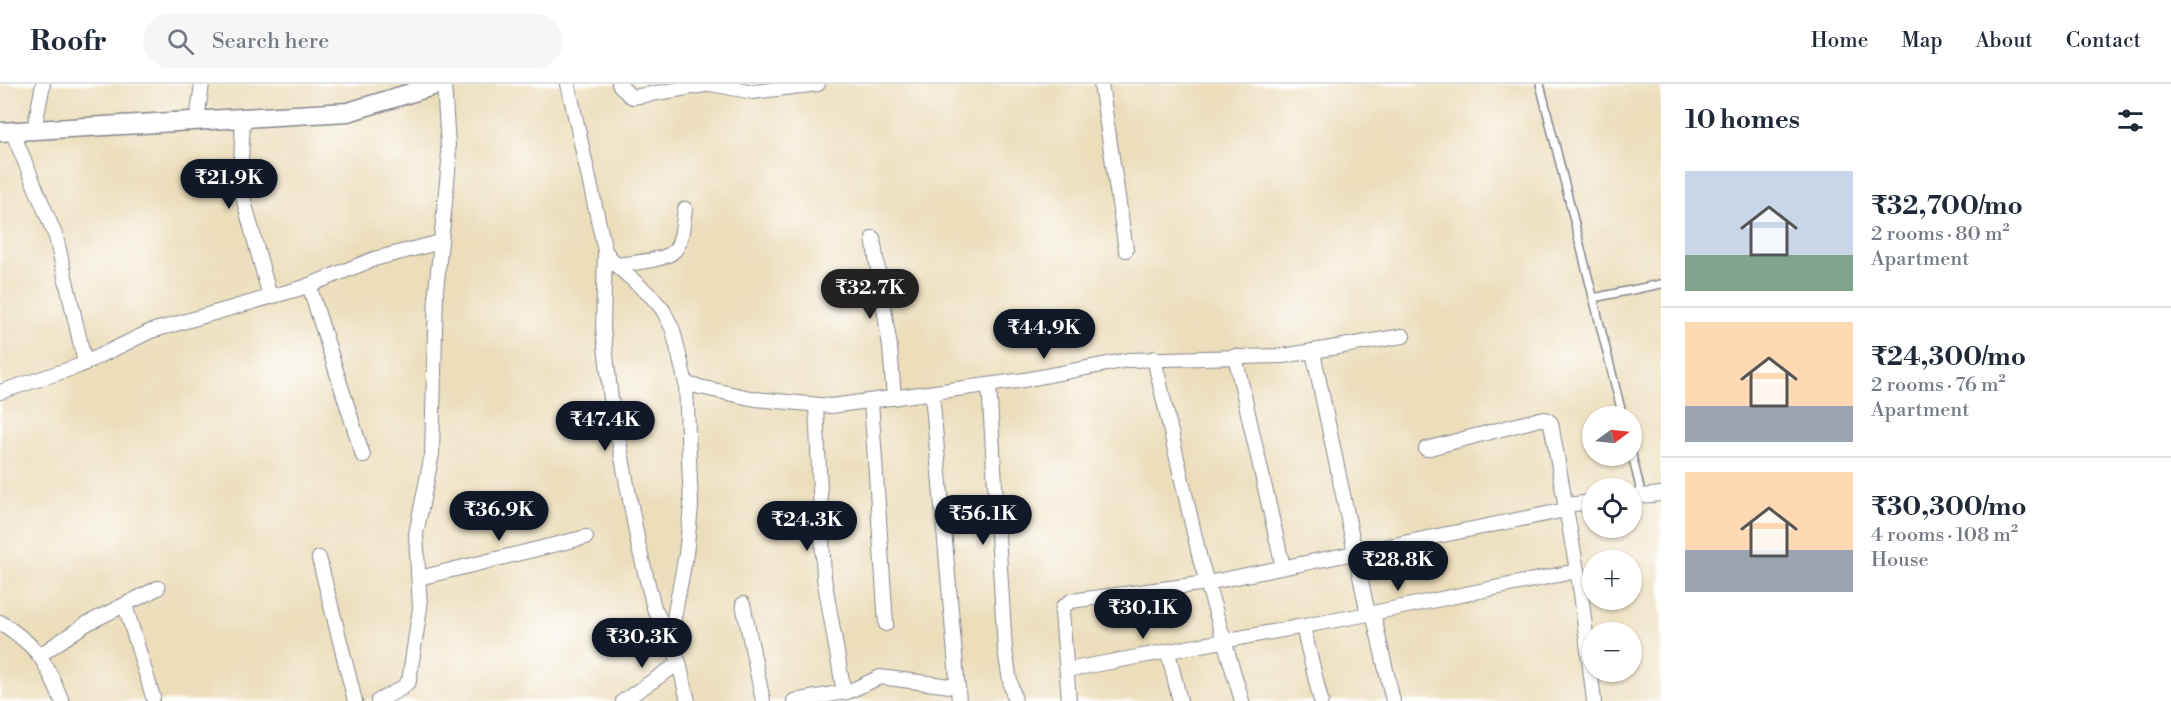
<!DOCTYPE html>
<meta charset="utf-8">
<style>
:root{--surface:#fff;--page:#f6f6f7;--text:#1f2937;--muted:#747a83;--line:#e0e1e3;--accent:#111827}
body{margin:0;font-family:"Libre Bodoni",serif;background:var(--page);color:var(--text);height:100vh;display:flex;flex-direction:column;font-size:22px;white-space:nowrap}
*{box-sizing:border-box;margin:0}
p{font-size:20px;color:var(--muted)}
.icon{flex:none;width:33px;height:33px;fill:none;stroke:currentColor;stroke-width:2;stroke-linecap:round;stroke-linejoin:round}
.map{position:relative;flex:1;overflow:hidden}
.drawer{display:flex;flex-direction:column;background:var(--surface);width:510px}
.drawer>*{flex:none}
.needle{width:39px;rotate:75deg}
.buttons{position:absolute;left:1582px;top:322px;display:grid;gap:12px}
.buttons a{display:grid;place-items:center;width:60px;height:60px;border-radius:50%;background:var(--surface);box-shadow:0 2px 4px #0004;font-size:30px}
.price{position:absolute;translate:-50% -51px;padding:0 14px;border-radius:21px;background:var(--accent);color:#fff;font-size:20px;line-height:39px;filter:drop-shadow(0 2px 3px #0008)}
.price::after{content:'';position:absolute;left:50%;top:36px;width:18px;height:14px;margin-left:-9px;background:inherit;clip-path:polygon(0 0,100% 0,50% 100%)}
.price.current{background:#222;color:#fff}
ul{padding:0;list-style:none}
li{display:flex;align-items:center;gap:18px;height:150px;padding:0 24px}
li+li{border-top:2px solid var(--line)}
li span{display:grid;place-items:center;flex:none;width:168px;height:120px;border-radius:0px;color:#555}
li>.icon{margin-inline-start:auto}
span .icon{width:72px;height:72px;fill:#fffc;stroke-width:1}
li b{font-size:26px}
h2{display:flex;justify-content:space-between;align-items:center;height:72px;padding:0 24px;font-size:26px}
header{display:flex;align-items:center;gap:36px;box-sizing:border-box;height:84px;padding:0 30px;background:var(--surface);border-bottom:2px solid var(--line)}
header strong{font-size:28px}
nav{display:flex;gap:33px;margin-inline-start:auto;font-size:21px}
.search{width:420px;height:54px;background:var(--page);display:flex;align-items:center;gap:15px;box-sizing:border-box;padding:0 21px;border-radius:33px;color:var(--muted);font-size:22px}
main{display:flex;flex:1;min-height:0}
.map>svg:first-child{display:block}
</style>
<header>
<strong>Roofr</strong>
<div class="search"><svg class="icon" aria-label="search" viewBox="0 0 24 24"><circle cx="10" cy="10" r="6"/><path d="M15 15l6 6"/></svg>Search here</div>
<nav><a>Home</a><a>Map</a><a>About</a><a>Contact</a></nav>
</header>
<main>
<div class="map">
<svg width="1661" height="617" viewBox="0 0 1661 617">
<rect width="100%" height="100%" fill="#fff"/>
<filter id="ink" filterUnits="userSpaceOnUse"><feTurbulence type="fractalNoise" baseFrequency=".0167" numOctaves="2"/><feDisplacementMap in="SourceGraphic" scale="12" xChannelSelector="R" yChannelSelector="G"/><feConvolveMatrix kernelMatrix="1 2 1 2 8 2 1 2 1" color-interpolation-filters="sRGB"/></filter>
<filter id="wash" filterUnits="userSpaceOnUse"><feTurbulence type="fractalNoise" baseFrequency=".008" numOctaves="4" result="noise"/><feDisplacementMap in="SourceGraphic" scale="24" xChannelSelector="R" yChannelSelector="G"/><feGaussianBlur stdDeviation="1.35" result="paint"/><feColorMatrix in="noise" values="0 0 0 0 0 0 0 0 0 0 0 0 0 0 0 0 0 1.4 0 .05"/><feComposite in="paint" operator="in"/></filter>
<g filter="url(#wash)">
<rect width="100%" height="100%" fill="#ecdebb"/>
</g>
<g filter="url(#ink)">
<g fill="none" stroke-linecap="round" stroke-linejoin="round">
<defs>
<g id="service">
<polyline points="1540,0 1623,333"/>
<polyline points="1593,214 1661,200"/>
<polyline points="1632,371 1642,412"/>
</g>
<g id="minor">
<polyline points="568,0 605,167 616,181 652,213 663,226 673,246 686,300 691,423 686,470 670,555 679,579 688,617"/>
<polyline points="619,0 629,11 633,13 711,0 753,8 818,0"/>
<polyline points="1101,0 1126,166"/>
<polyline points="243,34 240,102 270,213"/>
<polyline points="197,36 202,0"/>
<polyline points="34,46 43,0"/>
<polyline points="12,47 56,153 85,279"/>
<polyline points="873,154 890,263 894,314"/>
<polyline points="605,167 603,244 611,315 639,464 654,524 670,555"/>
<path d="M616,181C630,179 667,177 675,166C683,156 683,137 685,125"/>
<polyline points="309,201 363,372"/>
<polyline points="1313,268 1368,530"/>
<polyline points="1235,272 1283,483"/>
<polyline points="1154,274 1200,475 1242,617"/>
<polyline points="686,300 755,315 831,322 1024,296 1128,276 1283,272 1403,252"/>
<polyline points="989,301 1005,566 1010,597 1015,617"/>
<polyline points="0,308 79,282 151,247 305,203 374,175 441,158"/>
<polyline points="932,309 959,617"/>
<polyline points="871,317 886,540"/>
<polyline points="816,322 824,494 844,609"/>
<polyline points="1426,365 1540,335 1546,335 1551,339 1581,509 1594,617"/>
<polyline points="1632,413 1661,410"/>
<polyline points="1565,421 1593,418"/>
<polyline points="319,474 355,617"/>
<polyline points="419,494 586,453"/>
<polyline points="743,520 763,617"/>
<polyline points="125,521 153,613"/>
<polyline points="1373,529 1393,617"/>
<path d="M0,538C40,565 43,573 62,617"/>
<polyline points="1303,543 1321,617"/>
<polyline points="1168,568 1180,617"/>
<polyline points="40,571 86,540 158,504"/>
<polyline points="1067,586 1363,531 1577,487"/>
<polyline points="378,617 402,604 409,597 420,524 416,450 432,370 436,207 449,78 444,0"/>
<polyline points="623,617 679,579"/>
<polyline points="794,617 850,607 880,593 958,603"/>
<polyline points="1069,617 1062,528 1063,523 1071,517 1207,499 1566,426"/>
</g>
<polyline id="secondary" points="0,48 348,28 440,0"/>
</defs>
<use href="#service" stroke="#84868c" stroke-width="10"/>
<use href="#minor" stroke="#84868c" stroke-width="16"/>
<use href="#secondary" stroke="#84868c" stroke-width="21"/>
<use href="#service" stroke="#fff" stroke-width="7"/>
<use href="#minor" stroke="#fff" stroke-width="14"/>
<use href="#secondary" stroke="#fff" stroke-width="18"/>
</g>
</g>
</svg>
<div class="buttons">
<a><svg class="needle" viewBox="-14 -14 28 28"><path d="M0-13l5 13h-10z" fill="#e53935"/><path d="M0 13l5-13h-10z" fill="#747a83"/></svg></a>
<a><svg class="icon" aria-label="locate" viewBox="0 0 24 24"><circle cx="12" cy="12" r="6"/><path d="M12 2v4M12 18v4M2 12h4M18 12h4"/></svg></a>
<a>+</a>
<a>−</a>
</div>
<b class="price" style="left:229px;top:126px">₹21.9K</b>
<b class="price current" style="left:870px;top:236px">₹32.7K</b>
<b class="price" style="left:1044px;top:276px">₹44.9K</b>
<b class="price" style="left:605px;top:368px">₹47.4K</b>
<b class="price" style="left:499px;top:458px">₹36.9K</b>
<b class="price" style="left:983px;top:462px">₹56.1K</b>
<b class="price" style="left:807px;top:468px">₹24.3K</b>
<b class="price" style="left:1398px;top:508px">₹28.8K</b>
<b class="price" style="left:1143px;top:556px">₹30.1K</b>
<b class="price" style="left:642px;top:585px">₹30.3K</b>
</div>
<section class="drawer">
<h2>10 homes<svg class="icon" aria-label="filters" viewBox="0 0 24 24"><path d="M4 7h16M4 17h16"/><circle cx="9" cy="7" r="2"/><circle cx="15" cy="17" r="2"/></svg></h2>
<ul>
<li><span style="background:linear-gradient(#c9d6e8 70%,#7fa58c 0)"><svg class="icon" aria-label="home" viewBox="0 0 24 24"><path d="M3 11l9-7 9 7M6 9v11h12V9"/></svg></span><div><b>₹32,700/mo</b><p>2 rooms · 80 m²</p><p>Apartment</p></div></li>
<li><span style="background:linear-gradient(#ffd9b3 70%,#9aa5b1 0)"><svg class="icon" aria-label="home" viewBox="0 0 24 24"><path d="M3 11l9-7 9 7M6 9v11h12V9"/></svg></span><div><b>₹24,300/mo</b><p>2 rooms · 76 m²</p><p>Apartment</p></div></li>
<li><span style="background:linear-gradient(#ffd9b3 65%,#9aa5b1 0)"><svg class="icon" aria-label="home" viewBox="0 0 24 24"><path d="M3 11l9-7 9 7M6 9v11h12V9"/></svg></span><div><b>₹30,300/mo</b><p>4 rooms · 108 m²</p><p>House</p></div></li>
</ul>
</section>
</main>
